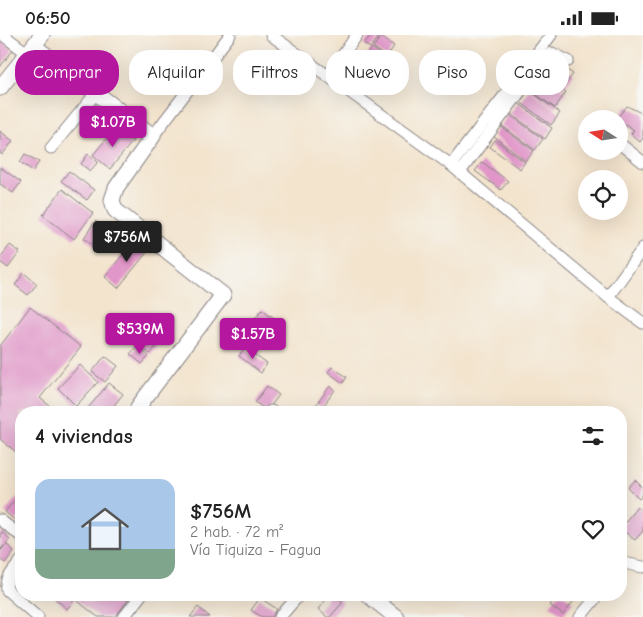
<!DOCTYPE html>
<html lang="es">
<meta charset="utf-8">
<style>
:root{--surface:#fff;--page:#f2f2f2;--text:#222;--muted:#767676;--accent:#b5179e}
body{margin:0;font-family:"Comic Neue",sans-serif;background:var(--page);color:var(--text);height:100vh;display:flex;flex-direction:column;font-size:19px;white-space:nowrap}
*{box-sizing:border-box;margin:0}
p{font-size:16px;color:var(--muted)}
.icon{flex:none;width:28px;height:28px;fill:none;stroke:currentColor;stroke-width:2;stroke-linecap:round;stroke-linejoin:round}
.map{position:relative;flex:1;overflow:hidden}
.side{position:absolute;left:15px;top:371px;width:612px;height:195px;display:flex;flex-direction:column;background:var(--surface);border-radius:20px;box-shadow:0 5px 20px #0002}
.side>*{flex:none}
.hud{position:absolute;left:15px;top:15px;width:614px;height:45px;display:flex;gap:10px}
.needle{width:32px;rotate:282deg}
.tools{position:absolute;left:578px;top:75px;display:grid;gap:10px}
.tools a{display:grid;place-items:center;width:50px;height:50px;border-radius:50%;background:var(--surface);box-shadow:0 5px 20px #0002;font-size:25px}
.price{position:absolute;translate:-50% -42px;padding:0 11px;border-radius:5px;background:var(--accent);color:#fff;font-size:16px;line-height:32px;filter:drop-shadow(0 1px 2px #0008)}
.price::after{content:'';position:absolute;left:50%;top:30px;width:15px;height:11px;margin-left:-8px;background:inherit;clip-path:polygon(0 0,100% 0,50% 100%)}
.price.active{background:#222;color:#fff}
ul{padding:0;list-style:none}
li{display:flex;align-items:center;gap:15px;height:125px;padding:0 20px}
li span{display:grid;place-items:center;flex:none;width:140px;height:100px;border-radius:15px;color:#555}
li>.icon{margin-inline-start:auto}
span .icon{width:60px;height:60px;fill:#fffc;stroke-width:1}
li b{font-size:21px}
h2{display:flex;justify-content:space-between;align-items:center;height:60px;padding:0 20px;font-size:21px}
.pill{padding:0 18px;border-radius:20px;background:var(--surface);box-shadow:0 5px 20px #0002;font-size:18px;line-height:45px}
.pill.active{background:var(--accent);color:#fff}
.status{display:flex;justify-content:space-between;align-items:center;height:35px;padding:0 25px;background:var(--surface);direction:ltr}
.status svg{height:14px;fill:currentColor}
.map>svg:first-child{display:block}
</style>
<div class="status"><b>06:50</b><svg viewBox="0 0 49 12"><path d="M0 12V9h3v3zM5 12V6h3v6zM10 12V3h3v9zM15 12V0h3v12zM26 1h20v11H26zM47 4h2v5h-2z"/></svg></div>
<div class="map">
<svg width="643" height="582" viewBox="0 0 643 582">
<rect width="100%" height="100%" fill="#f6f6f2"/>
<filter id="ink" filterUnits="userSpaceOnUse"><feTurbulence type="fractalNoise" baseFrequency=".02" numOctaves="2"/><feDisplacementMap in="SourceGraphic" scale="10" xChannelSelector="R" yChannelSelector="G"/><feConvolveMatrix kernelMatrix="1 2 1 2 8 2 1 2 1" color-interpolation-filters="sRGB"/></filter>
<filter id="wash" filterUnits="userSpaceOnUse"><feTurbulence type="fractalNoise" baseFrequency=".0096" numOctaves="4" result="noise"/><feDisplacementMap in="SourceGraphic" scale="20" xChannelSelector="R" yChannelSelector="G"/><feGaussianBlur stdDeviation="1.12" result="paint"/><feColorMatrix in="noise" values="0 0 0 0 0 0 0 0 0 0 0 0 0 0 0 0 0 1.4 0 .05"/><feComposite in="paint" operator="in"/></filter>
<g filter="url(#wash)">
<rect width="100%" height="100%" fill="#f3e4ce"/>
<g id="blocks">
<g fill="#e096c8">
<polygon points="371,0 380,1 370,13 364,9"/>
<polygon points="381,2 394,11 387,22 373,12"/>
<polygon points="0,5 13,15 0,32"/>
<polygon points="372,13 384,22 369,43 357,34"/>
<polygon points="461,16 470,24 463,31 454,22"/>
<polygon points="442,24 460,43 446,57 427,38"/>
<polygon points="556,27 573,39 563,53 545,41"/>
<polygon points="540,38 566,57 555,73 529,54"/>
<polygon points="529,55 560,78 551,90 520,67"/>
<polygon points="518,68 552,93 545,104 510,78"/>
<polygon points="627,71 643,79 643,103 640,107 631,99 634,95 619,85 619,84 616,84"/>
<polygon points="509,79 543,104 535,115 501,90"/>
<polygon points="500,91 534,116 526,126 493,101"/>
<polygon points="115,93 133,106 110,134 93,120"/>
<polygon points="0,96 13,106 2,120 0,118"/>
<polygon points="495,105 525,127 520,134 490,112"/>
<polygon points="25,119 39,127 33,136 20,127"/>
<polygon points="88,119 98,127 90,136 81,129"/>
<polygon points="482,127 508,146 501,155 475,136"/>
<polygon points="0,132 21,147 13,158 0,149"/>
<polygon points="69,136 94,155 87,165 61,146"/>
<polygon points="62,154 93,178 74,204 43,180"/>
<polygon points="95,186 113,198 101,215 84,203"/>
<polygon points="120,193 132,202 123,215 111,206"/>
<polygon points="135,204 149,215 118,253 105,242"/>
<polygon points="10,210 20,217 8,233 0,227 0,223"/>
<polygon points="24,238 37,249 28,260 15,250"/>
<polygon points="30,272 81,312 40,363 56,376 55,378 21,378 21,421 0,404 0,311"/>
<polygon points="262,274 285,291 271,310 263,304 259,310 250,303 255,296 249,291"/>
<polygon points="152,296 162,305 150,319 140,311"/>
<polygon points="137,311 149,321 142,329 130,319"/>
<polygon points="245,313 267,329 261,338 239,321"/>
<polygon points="105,321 118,331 105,347 92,337"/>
<polygon points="80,330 98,347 76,371 58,353"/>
<polygon points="332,332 347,342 343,348 328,337"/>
<polygon points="109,348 123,359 108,378 84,378"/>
<polygon points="267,351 279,360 267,376 255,367"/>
<polygon points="330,351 335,355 321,374 316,370"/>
<polygon points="635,445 643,453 643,459 639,464 628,453"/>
<polygon points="21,461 21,480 16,486 5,477 17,462 19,464"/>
<polygon points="637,472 643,476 643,496 635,505 621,494 621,492"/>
<polygon points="2,497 10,504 6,509 14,516 5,528 0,524 0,517 5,510 0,515 0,499"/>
<polygon points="51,560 121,560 128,565 115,582 98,582 75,564 67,574"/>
<polygon points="330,560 334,560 343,567 330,582 327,582 318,574"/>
<polygon points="558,560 564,560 573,567 563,580 550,570"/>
<polygon points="260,563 277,574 272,582 262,582 251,575"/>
<polygon points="198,572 210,582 190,582"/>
</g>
</g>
</g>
<g filter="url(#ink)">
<use href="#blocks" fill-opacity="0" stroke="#8a8384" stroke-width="1"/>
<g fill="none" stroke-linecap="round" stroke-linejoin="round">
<defs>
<g id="minor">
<polyline points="3,0 27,18"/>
<polyline points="271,0 451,130 608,262 643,288"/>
<polyline points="328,41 357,0"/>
<polyline points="153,101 230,0"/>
<polyline points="619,108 643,127"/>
<polyline points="51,113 96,58"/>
<polyline points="451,130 551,0"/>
<polyline points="460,137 546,22 552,18 568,26"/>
<polyline points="608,262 643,213"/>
<polyline points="270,378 271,376"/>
<polyline points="0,485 21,501"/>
<path d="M21,526C14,535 5,543 7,555L38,582"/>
<polyline points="621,531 624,528 643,532"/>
<polyline points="124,582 141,560"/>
<polyline points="280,582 299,560"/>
<polyline points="580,582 598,560"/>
</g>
<g id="tertiary">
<polyline points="34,11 153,101 116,153 112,165 115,175 223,260 138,372 145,378"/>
<polyline points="0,53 42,0"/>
<polyline points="368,560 396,582"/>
</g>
</defs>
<use href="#minor" stroke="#8a8384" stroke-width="13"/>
<use href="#tertiary" stroke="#8a8384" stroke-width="17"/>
<use href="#minor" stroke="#fff" stroke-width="11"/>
<use href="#tertiary" stroke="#fff" stroke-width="15"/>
</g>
</g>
</svg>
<div class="tools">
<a><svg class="needle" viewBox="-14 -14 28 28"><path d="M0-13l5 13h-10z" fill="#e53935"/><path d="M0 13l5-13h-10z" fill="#767676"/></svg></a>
<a><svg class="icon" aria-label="locate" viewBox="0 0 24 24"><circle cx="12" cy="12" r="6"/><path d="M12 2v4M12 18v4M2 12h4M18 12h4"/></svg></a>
</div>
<b class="price" style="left:113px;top:113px">$1.07B</b>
<b class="price active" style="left:127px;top:228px">$756M</b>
<b class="price" style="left:140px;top:320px">$539M</b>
<b class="price" style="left:253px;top:325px">$1.57B</b>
<div class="hud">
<a class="pill active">Comprar</a>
<a class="pill">Alquilar</a>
<a class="pill">Filtros</a>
<a class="pill">Nuevo</a>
<a class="pill">Piso</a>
<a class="pill">Casa</a>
</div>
<section class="side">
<h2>4 viviendas<svg class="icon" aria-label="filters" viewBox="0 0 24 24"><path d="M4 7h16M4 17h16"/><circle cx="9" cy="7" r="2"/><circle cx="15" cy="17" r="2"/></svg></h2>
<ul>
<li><span style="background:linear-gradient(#a9c7e8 70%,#7fa58c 0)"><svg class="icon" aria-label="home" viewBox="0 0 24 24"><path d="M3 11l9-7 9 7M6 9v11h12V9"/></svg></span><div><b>$756M</b><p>2 hab. · 72 m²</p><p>Vía Tiquiza - Fagua</p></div><svg class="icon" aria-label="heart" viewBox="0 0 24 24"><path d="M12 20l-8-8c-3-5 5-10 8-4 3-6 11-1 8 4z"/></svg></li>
</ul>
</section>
</div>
